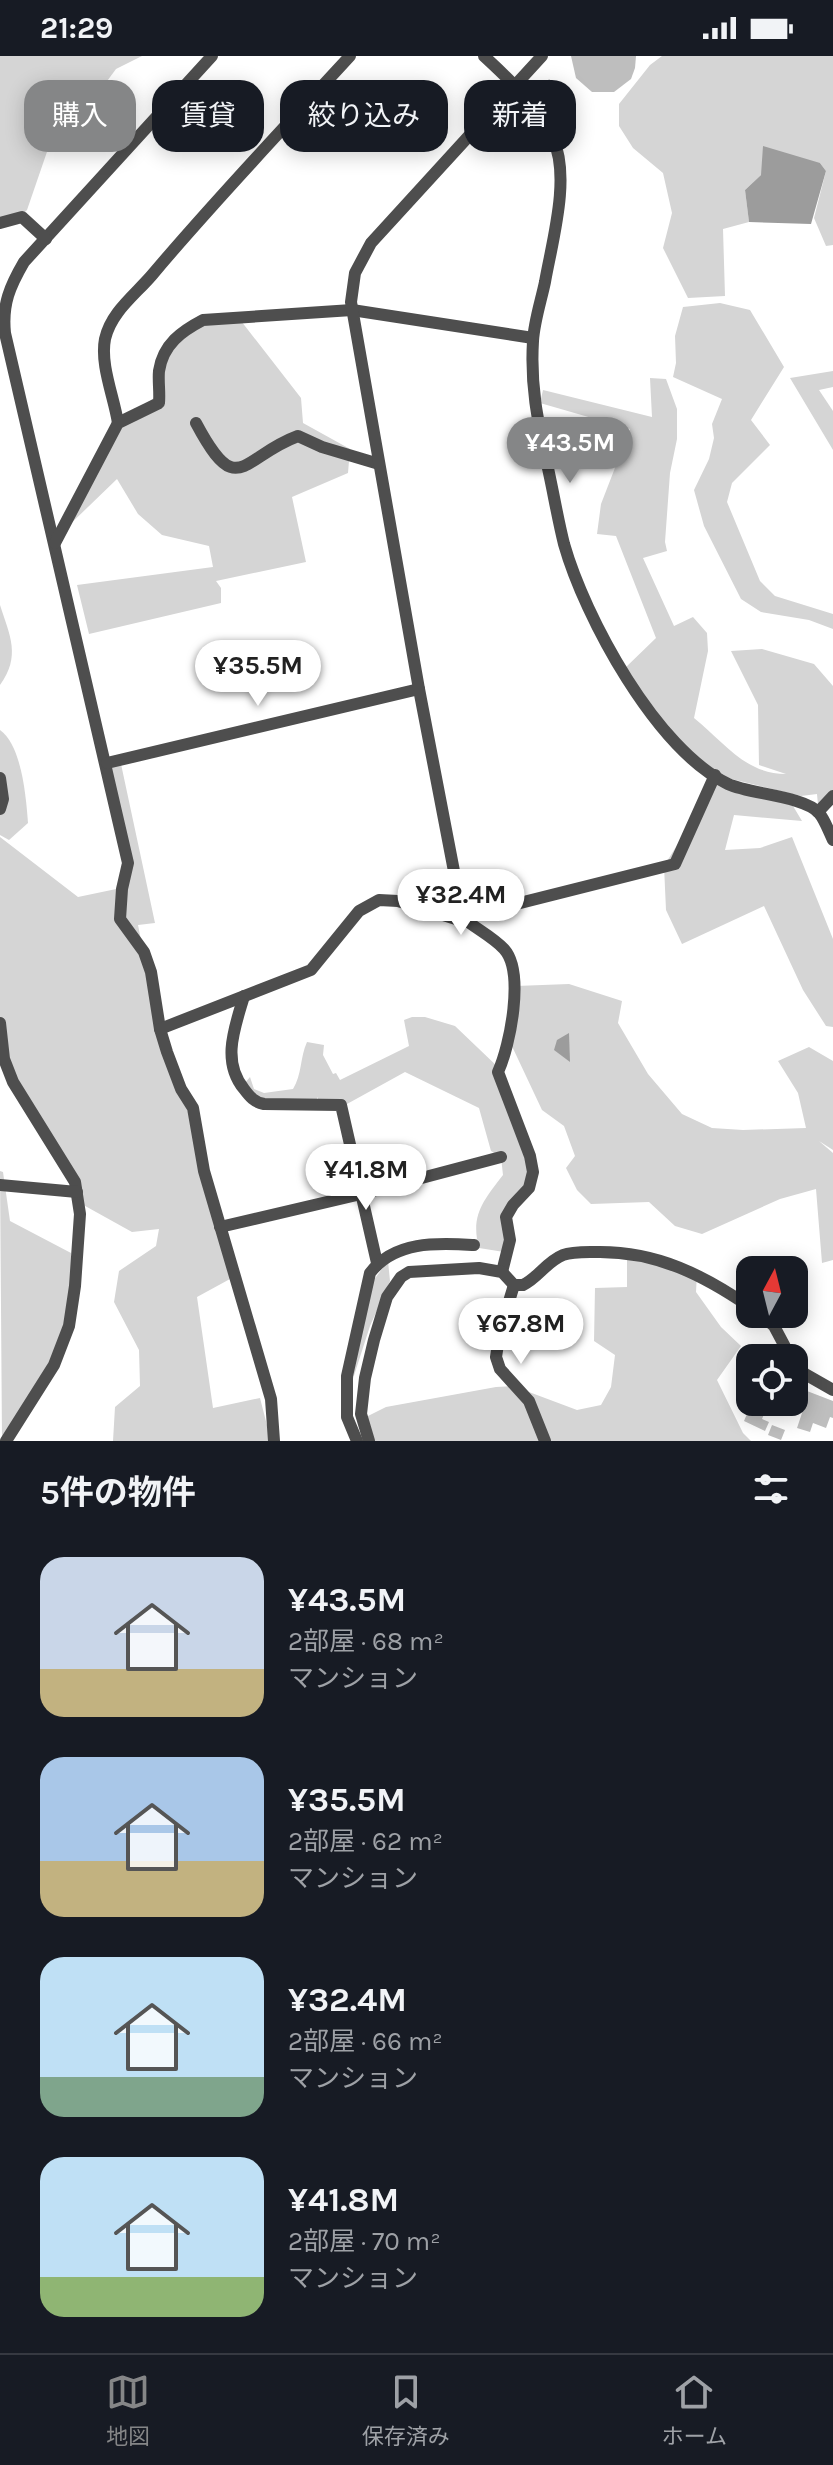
<!DOCTYPE html>
<html lang="ja">
<meta charset="utf-8">
<style>
:root{--surface:#171b24;--page:#20242c;--text:#f1f3f6;--muted:#9ea1a6;--line:#363941;--accent:#858687}
body{margin:0;font-family:Karla,"Noto Sans JP",sans-serif;background:var(--page);color:var(--text);height:100vh;display:flex;flex-direction:column;font-size:30px;white-space:nowrap}
*{box-sizing:border-box;margin:0}
p{font-size:26px;color:var(--muted)}
.icon{flex:none;width:44px;height:44px;fill:none;stroke:currentColor;stroke-width:2;stroke-linecap:round;stroke-linejoin:round}
.map{position:relative;height:1385px;overflow:hidden}
.drawer{display:flex;flex-direction:column;background:var(--surface);flex:1}
.drawer>*{flex:none}
.top-card{position:absolute;left:24px;top:24px;width:786px;height:72px;display:flex;gap:16px}
.needle{width:52px;rotate:7deg}
.tools{position:absolute;left:736px;top:1200px;display:grid;gap:16px}
.tools a{display:grid;place-items:center;width:72px;height:72px;border-radius:16px;background:var(--surface);box-shadow:0 4px 20px #0003;font-size:40px}
.price{position:absolute;translate:-50% -68px;padding:0 18px;border-radius:28px;background:#fff;color:#222;font-size:26px;line-height:52px;filter:drop-shadow(0 2px 4px #0008)}
.price::after{content:'';position:absolute;left:50%;top:48px;width:24px;height:18px;margin-left:-12px;background:inherit;clip-path:polygon(0 0,100% 0,50% 100%)}
.price.active{background:var(--accent);color:#fff}
ul{padding:0;list-style:none}
li{display:flex;align-items:center;gap:24px;height:200px;padding:0 40px}
li span{display:grid;place-items:center;flex:none;width:224px;height:160px;border-radius:24px;color:#555}
li>.icon{margin-inline-start:auto}
span .icon{width:96px;height:96px;fill:#fffc;stroke-width:1}
li b{font-size:34px}
h2{display:flex;justify-content:space-between;align-items:center;height:96px;padding:0 40px;font-size:34px}
.pill{padding:0 28px;border-radius:24px;background:var(--surface);box-shadow:0 4px 20px #0003;font-size:28px;line-height:72px}
.pill.active{background:var(--accent);color:#fff}
.status{display:flex;justify-content:space-between;align-items:center;height:56px;padding:0 40px;background:var(--surface);direction:ltr}
.status svg{height:22px;fill:currentColor}
.tab-bar{display:flex;justify-content:space-around;align-items:center;height:112px;border-top:2px solid var(--line);background:var(--surface);font-size:22px;color:var(--muted)}
.tab-bar a{display:grid;justify-items:center;gap:4px}
.tab-bar .active{color:var(--accent)}
.map>svg:first-child{display:block}
</style>
<div class="status"><b>21:29</b><svg viewBox="0 0 49 12"><path d="M0 12V9h3v3zM5 12V6h3v6zM10 12V3h3v9zM15 12V0h3v12zM26 1h20v11H26zM47 4h2v5h-2z"/></svg></div>
<div class="map">
<svg width="833" height="1385" viewBox="0 0 833 1385">
<rect width="100%" height="100%" fill="#fff"/>
<g fill="#d5d5d5">
<polygon points="0,0 142,0 116,13 79,63 67,62 49,90 27,154 23,158 0,166"/>
<polygon points="662,0 833,0 833,189 826,190 814,162 826,115 820,107 761,119 745,134 749,166 723,173 725,240 688,242 663,192 672,157 663,117 633,92 619,70 619,48 650,9"/>
<polygon points="720,247 750,254 784,311 751,364 770,389 732,427 727,446 760,525 775,540 833,558 833,573 809,564 761,556 741,543 704,470 694,434 709,403 714,382 712,368 722,343 673,321 676,307 675,280 683,251"/>
<polygon points="238,261 301,342 303,367 350,393 348,417 292,441 306,506 216,525 221,532 221,547 89,578 77,529 213,511 209,490 162,479 138,458 117,423 59,479 118,367 154,342 172,286 216,263"/>
<polygon points="833,315 833,331 819,334 833,355 833,394 790,322"/>
<path d="M650,322L666,323L677,353V383L670,417L665,486L667,495L643,502L674,570L693,561L707,577L708,595L694,662C724,686 745,718 786,718L759,709L758,649L731,595L762,593L814,608L833,630V737L818,749L817,738L801,740L715,719L668,678L625,612L656,582L616,480L597,478L601,448L630,373L540,347L543,334L652,361Z"/>
<path d="M0,549C10,580 21,600 0,629Z"/>
<path d="M0,674C22,690 26,741 28,767L9,784L0,779Z"/>
<polygon points="121,708 155,867 138,869 142,889 188,1056 230,1223 197,1241 213,1352 260,1342 271,1385 113,1385 115,1351 140,1330 139,1294 114,1246 119,1215 156,1190 159,1173 132,1176 78,1146 71,1118 6,1006 0,966 0,781 78,841 121,832 128,807 107,709"/>
<polygon points="719,722 793,750 802,765 734,759 725,794 760,792 792,781 833,883 833,971 826,970 803,934 764,850 682,888 666,854 664,810"/>
<polygon points="569,928 622,945 618,967 648,1018 682,1058 712,1072 743,1074 806,1072 798,1037 778,1005 809,991 833,1005 833,1094 819,1085 833,1097 833,1204 822,1207 816,1133 780,1143 702,1178 675,1170 649,1146 591,1148 577,1134 566,1112 575,1100 564,1070 542,1054 510,986 516,930"/>
<path d="M412,961H425L455,970L500,1013L531,1122L513,1149L504,1196L479,1192C470,1159 484,1144 503,1119L501,1101L491,1095L479,1052L405,1016L347,1048L318,1044V1041L315,1046L259,1047L244,1028L250,1021L254,1033L264,1037L293,1033C302,1019 300,1001 307,986L324,989L323,999L333,1018L336,1017L340,1024L409,990L404,964Z"/>
<polygon points="0,1115 3,1116 10,1165 71,1197 71,1257 44,1326 2,1385"/>
<polygon points="627,1199 697,1218 696,1236 721,1271 741,1290 717,1324 743,1377 751,1385 362,1385 364,1362 386,1351 496,1331 513,1330 577,1354 601,1349 611,1331 615,1299 594,1285 595,1232 627,1231"/>
<polygon points="388,1205 390,1225 370,1270 350,1332 373,1225"/>
</g>
<g fill="#9c9c9c">
<polygon points="763,90 820,107 826,115 811,168 749,166 745,134 761,119"/>
<polygon points="569,977 570,1006 554,994 557,984"/>
</g>
<g fill="#bebebe">
<polygon points="571,0 636,0 635,12 631,23 614,36 592,36 576,22"/>
<polygon points="549,23 571,41 557,59 536,40"/>
<polygon points="794,1330 833,1345 833,1362 830,1361 826,1372 813,1367 810,1376 797,1372 804,1351 794,1347"/>
<polygon points="752,1346 769,1346 762,1363 769,1366 765,1375 744,1365"/>
<polygon points="772,1369 785,1374 781,1384 768,1379"/>
</g>
<g fill="none" stroke-linecap="round" stroke-linejoin="round">
<g stroke="#4e4e4e" stroke-width="12">
<path d="M212,0L24,206C10,230 2,248 5,277L128,807L122,833L120,863L144,896L151,916L160,973L167,996L181,1033L193,1052L204,1115L271,1343L274,1385"/>
<path d="M484,0C510,24 538,50 553,83C571,121 552,186 545,226C541,245 534,266 533,285C530,334 539,370 549,417C554,440 558,464 564,488C585,562 656,693 728,728C749,738 804,740 819,757C825,764 829,776 833,784"/>
<polyline points="0,167 22,161 46,183"/>
<path d="M118,367C114,341 100,309 105,283C111,256 135,239 152,219C215,144 283,73 350,0"/>
<path d="M196,367C238,446 241,401 298,380L322,391L379,408"/>
<path d="M55,487L118,367L159,347C160,336 158,325 159,315C163,288 182,275 203,264L352,254L533,282"/>
<polyline points="107,707 419,633"/>
<polyline points="0,722 3,743 0,753"/>
<polyline points="818,756 833,740"/>
<path d="M244,940C235,971 221,1005 244,1033C250,1041 254,1046 264,1048L341,1049L377,1207"/>
<polyline points="0,967 4,1003 13,1026 75,1126 80,1158 75,1230 69,1270 54,1309 6,1385"/>
<polyline points="160,973 311,914 359,855 379,844 398,845 456,863 675,808 715,719"/>
<polyline points="0,1129 77,1136"/>
<polyline points="220,1171 361,1138 501,1101"/>
<path d="M502,1216L510,1184L506,1161L513,1149L529,1132L533,1116L530,1100L498,1016C510,990 525,916 504,893C493,881 475,872 463,862L419,633L351,246L355,217L371,187L542,0"/>
<polyline points="514,1229 500,1275 496,1301 500,1313 529,1345 545,1385"/>
<polyline points="760,1258 774,1270 791,1302"/>
<polyline points="794,1308 805,1318 833,1334"/>
<path d="M357,1385L347,1361V1320L370,1217C395,1184 438,1187 474,1189"/>
<path d="M369,1385L361,1358L365,1322L374,1284L387,1241L401,1221L409,1216L479,1212L502,1216L514,1229H523C538,1222 546,1206 563,1199C573,1195 588,1196 600,1196C658,1196 703,1219 750,1251"/>
</g>
</g>
</svg>
<div class="tools">
<a><svg class="needle" viewBox="-14 -14 28 28"><path d="M0-13l5 13h-10z" fill="#e53935"/><path d="M0 13l5-13h-10z" fill="#9ea1a6"/></svg></a>
<a><svg class="icon" aria-label="locate" viewBox="0 0 24 24"><circle cx="12" cy="12" r="6"/><path d="M12 2v4M12 18v4M2 12h4M18 12h4"/></svg></a>
</div>
<b class="price active" style="left:570px;top:429px">¥43.5M</b>
<b class="price" style="left:258px;top:652px">¥35.5M</b>
<b class="price" style="left:461px;top:881px">¥32.4M</b>
<b class="price" style="left:366px;top:1156px">¥41.8M</b>
<b class="price" style="left:521px;top:1310px">¥67.8M</b>
<div class="top-card">
<a class="pill active">購入</a>
<a class="pill">賃貸</a>
<a class="pill">絞り込み</a>
<a class="pill">新着</a>
</div>
</div>
<section class="drawer">
<h2>5件の物件<svg class="icon" aria-label="filters" viewBox="0 0 24 24"><path d="M4 7h16M4 17h16"/><circle cx="9" cy="7" r="2"/><circle cx="15" cy="17" r="2"/></svg></h2>
<ul>
<li><span style="background:linear-gradient(#c9d6e8 70%,#c2b280 0)"><svg class="icon" aria-label="home" viewBox="0 0 24 24"><path d="M3 11l9-7 9 7M6 9v11h12V9"/></svg></span><div><b>¥43.5M</b><p>2部屋 · 68 m²</p><p>マンション</p></div></li>
<li><span style="background:linear-gradient(#a9c7e8 65%,#c2b280 0)"><svg class="icon" aria-label="home" viewBox="0 0 24 24"><path d="M3 11l9-7 9 7M6 9v11h12V9"/></svg></span><div><b>¥35.5M</b><p>2部屋 · 62 m²</p><p>マンション</p></div></li>
<li><span style="background:linear-gradient(#bfe0f5 75%,#7fa58c 0)"><svg class="icon" aria-label="home" viewBox="0 0 24 24"><path d="M3 11l9-7 9 7M6 9v11h12V9"/></svg></span><div><b>¥32.4M</b><p>2部屋 · 66 m²</p><p>マンション</p></div></li>
<li><span style="background:linear-gradient(#bfe0f5 75%,#8fb573 0)"><svg class="icon" aria-label="home" viewBox="0 0 24 24"><path d="M3 11l9-7 9 7M6 9v11h12V9"/></svg></span><div><b>¥41.8M</b><p>2部屋 · 70 m²</p><p>マンション</p></div></li>
</ul>
</section>
<nav class="tab-bar">
<a class="active"><svg class="icon" aria-label="map" viewBox="0 0 24 24"><path d="M3 6l6-2 6 2 6-2v14l-6 2-6-2-6 2zM9 4v14M15 6v14"/></svg>地図</a>
<a><svg class="icon" aria-label="saved" viewBox="0 0 24 24"><path d="M7 4h10v16l-5-4-5 4z"/></svg>保存済み</a>
<a><svg class="icon" aria-label="home" viewBox="0 0 24 24"><path d="M3 11l9-7 9 7M6 9v11h12V9"/></svg>ホーム</a>
</nav>
